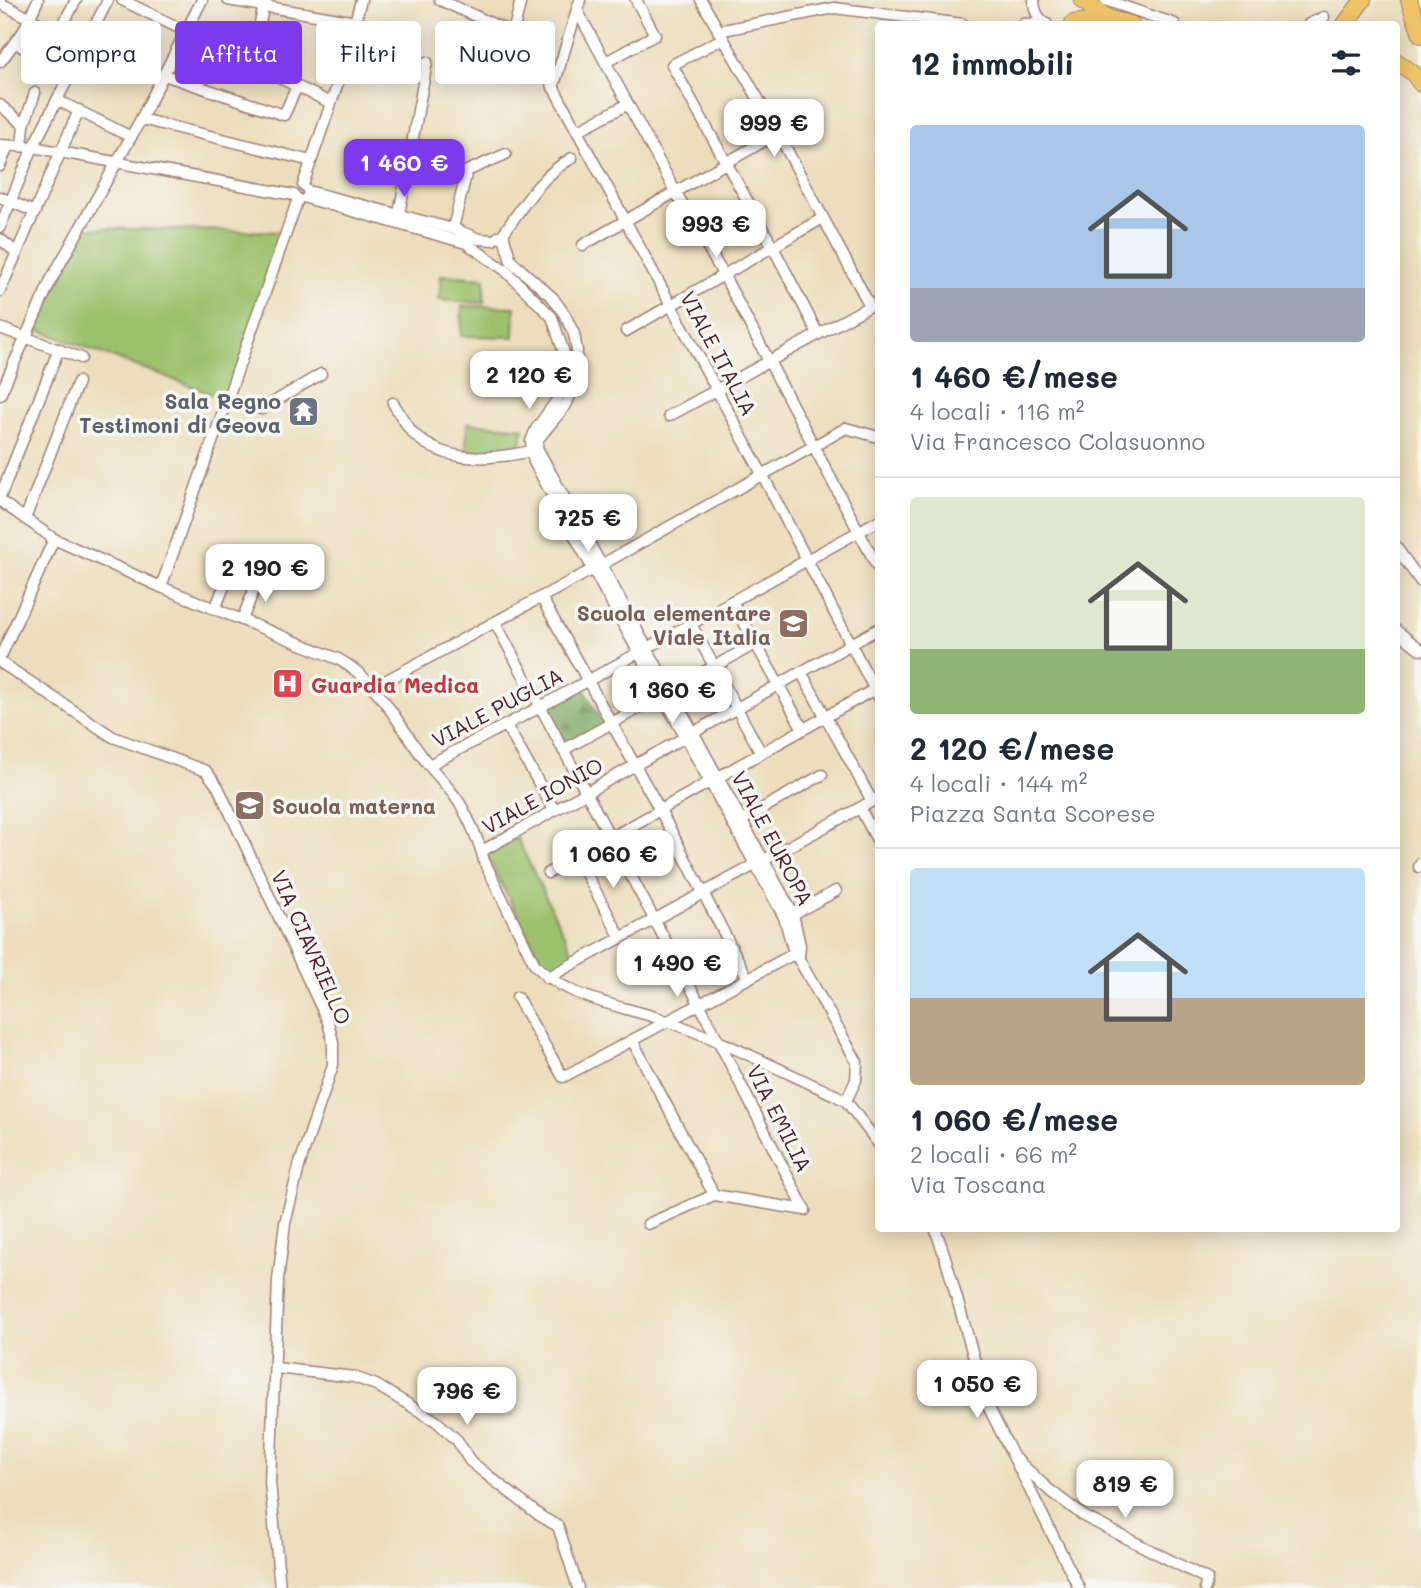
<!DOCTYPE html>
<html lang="it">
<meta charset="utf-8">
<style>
:root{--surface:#fff;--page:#f6f6f7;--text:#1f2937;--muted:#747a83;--line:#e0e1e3;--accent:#7c3aed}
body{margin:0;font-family:Mali,sans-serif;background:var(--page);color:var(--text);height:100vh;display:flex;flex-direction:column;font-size:26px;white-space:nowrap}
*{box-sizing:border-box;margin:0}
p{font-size:23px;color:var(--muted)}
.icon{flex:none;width:38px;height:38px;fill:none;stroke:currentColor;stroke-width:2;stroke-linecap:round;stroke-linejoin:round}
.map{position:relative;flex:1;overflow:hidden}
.sheet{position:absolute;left:875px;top:21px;width:525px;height:1211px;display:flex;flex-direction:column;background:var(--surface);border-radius:7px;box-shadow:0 4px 18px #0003}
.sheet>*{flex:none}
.guide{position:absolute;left:21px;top:21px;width:665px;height:63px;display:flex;gap:14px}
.price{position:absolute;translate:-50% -60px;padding:0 16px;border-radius:14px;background:#fff;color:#222;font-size:23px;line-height:46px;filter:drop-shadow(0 2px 4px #0008)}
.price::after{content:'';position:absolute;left:50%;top:42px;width:21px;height:16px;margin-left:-10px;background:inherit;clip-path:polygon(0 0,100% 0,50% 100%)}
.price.active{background:var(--accent);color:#fff}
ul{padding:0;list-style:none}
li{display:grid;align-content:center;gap:14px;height:371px;padding:0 35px}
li+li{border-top:2px solid var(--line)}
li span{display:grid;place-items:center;height:217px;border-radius:7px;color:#555}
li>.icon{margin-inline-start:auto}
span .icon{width:126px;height:126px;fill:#fffc;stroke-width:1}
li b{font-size:30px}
h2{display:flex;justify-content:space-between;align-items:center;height:84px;padding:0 35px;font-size:30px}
.pill{padding:0 24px;border-radius:7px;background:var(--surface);box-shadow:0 4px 18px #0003;font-size:24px;line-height:63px}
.pill.active{background:var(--accent);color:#fff}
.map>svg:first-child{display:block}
</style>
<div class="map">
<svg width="1421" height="1588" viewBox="0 0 1421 1588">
<defs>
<pattern id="forest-firs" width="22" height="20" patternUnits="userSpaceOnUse" patternTransform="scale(1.75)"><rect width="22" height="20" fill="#7ca760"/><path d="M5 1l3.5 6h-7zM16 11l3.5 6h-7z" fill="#68874f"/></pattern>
</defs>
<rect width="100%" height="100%" fill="#f6f6f2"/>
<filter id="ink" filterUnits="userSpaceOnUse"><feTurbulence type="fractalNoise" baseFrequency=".0143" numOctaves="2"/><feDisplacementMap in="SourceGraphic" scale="14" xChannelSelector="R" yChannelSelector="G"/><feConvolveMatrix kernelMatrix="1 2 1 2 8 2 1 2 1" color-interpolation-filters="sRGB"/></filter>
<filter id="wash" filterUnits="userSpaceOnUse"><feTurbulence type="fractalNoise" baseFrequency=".00686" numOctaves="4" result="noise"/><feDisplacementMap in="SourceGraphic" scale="28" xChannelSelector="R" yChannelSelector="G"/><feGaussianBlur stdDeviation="1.57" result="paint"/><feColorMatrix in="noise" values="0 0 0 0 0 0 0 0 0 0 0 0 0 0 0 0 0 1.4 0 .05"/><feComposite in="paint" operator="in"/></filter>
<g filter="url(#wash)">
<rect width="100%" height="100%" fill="#ecdebc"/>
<g fill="#9bc16c" stroke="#72704c" stroke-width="2">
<polygon points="85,228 282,232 228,400 36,329"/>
<polygon points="441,275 485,278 484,303 439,300"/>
<polygon points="462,306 515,307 514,337 461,336"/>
<polygon points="491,355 533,359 531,380 489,376"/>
<polygon points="467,423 524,428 519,451 466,451"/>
<polygon points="517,838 574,955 546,970 487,856"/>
</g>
<polygon fill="url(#forest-firs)" stroke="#636346" stroke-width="2" points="582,685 604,726 564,748 546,713 551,710 549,704"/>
</g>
<g filter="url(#ink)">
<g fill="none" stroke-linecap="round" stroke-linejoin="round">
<defs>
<g id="minor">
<polyline points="122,0 331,103"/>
<polyline points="228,0 356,22"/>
<polyline points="440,0 528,40 762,474 878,696"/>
<path d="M1034,0C1034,11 1038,19 1047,24"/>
<polyline points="1105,0 1175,24"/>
<polyline points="0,3 85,47"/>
<polyline points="577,10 675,191 723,274 878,568"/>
<polyline points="1023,24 1044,23"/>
<polyline points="1309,24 1324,17"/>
<polyline points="718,31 834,8 963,24"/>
<polyline points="513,33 521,0"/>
<polyline points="722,39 672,65 773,247 818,334"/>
<polyline points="16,43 69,77"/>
<polyline points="44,60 76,0"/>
<polyline points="0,62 23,32 38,0"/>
<polyline points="606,62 655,35 636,0"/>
<polyline points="251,65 265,0"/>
<polyline points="164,75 284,115 297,86"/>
<polyline points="553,88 580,0"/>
<polyline points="57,100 131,137"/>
<polyline points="0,105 24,125"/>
<polyline points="141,119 311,161"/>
<polyline points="577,131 628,104"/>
<polyline points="0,145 33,147 294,195"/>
<polyline points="22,146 24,125 35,93"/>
<polyline points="411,149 442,163"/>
<polyline points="0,166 8,146"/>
<polyline points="303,185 339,80 361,0"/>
<polyline points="308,191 457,230 479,239 493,240"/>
<polyline points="0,197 35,212"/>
<path d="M306,198L466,243L505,270L552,317L564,353L562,386L557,400L536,429L531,441L532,451C493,459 447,465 415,435C406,426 400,414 393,403"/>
<polyline points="399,214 427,62"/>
<polyline points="0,227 33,147 108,0"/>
<polyline points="453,228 467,171 506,154"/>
<polyline points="503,234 511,261 553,298 565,315 574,334 577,351 574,386 566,405 538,439 537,448 793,914 800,945 799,956"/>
<path d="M498,237L503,234C524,205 540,176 572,158"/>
<polyline points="0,239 17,253"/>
<polyline points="583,245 778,133"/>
<polyline points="0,291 79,110"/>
<polyline points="0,328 81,358"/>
<polyline points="626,331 823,218"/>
<polyline points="0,395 51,280 141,119 202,0"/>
<polyline points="228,400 262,409 321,374"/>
<polyline points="669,416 870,306 778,133 701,0"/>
<polyline points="532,451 534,462 784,917 793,949 857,1062 856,1080 846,1101"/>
<polyline points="0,497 59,349"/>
<path d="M0,501L54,539L161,587L338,659C380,681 399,728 428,764C439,778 453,791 462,807C471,824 480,843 484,861L535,965C570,1001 622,1005 667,1021C724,1041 780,1070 835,1095L846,1101L878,1143"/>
<polyline points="25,519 78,382"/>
<polyline points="1396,547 1421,582"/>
<polyline points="161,587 298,199"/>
<polyline points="541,597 660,810 748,979"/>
<polyline points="732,601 803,729"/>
<polyline points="215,609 234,562"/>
<polyline points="242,620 259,577"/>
<polyline points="495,622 700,1005 805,1210"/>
<polyline points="691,624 761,753"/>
<polyline points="1396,630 1421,650"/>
<polyline points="0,658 54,539"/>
<polyline points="0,662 113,737 206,771 218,787 328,1022 333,1042 333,1065 300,1163 285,1223 278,1280 270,1482 280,1588"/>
<polyline points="801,672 872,801"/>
<polyline points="374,687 601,565 846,428 878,437"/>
<polyline points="506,725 554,810"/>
<polyline points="563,750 755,644"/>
<polyline points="429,765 540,707 878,521"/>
<polyline points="860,808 878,842"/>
<polyline points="742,820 822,775"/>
<polyline points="482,851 878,629"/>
<polyline points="577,857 621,938"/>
<polyline points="1419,867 1421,863"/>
<polyline points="548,873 875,689"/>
<polyline points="793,914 836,891"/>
<polyline points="547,978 878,798"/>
<polyline points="517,997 563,1077 790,956 799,956"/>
<polyline points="632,1040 714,1195 648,1224"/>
<polyline points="714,1195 805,1210"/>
<polyline points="935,1228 946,1260 987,1404 1079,1588"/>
<polyline points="276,1368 354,1377 376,1385 436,1421 457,1440 470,1461 486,1474 543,1518 558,1526 578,1588"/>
<polyline points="1017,1460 1048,1489 1085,1517 1207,1579 1205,1588"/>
</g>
<g id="highway">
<polyline points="1409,0 1421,35"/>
<polyline points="1082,1 1110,19 1131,24"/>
<polyline points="1073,23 1108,19"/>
<polyline points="1345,24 1363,0"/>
<polyline points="1396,61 1413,73 1421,84"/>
</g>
</defs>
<use href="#minor" stroke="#9b7e74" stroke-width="13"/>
<use href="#highway" stroke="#9b7e74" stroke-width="18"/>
<use href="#minor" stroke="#fff" stroke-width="10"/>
<use href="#highway" stroke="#efc469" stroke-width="16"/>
</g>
</g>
<defs>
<symbol id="temple-square" viewBox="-11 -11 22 22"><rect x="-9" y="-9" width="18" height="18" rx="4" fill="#6b7280" stroke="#f6f6f2"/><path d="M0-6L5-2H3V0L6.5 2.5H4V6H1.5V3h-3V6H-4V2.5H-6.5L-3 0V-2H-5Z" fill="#fff"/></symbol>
<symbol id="school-square" viewBox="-11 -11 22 22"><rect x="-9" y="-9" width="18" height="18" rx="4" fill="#8d6e63" stroke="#f6f6f2"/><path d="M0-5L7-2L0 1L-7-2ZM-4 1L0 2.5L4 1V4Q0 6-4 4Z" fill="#fff"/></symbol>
<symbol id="hospital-square" viewBox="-11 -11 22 22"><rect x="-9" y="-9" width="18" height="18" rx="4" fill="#e0444e" stroke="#f6f6f2"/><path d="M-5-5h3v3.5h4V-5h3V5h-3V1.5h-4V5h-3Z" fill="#fff"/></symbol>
</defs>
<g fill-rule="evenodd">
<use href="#temple-square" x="286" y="394" width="35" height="35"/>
<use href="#school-square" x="776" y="606" width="35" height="35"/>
<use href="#hospital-square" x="270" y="666" width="35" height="35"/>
<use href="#school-square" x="232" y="788" width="35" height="35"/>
</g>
<g text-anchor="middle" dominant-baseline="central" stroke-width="7" stroke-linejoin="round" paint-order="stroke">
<g font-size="21" fill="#4a1f2b" stroke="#f6f6f2">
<text transform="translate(719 353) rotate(62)">VIALE ITALIA</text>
<text transform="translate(497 707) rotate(-28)">VIALE PUGLIA</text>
<text transform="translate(542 795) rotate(-29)">VIALE IONIO</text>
<text transform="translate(773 838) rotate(62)">VIALE EUROPA</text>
<text transform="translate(312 947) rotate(66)">VIA CIAVRIELLO</text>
<text transform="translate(780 1118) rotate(63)">VIA EMILIA</text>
</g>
<g font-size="21" font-weight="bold" fill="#5b616d" stroke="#f6f6f2" text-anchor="end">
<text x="281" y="400">Sala Regno<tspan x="281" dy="24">Testimoni di Geova</tspan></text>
</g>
<g font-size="21" font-weight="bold" fill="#785e54" stroke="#f6f6f2" text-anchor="end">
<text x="771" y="612">Scuola elementare<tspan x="771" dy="24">Viale Italia</tspan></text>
<text x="272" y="805" text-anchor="start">Scuola materna</text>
</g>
<g font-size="21" font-weight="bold" fill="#be3a42" stroke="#f6f6f2" text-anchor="start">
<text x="311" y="684">Guardia Medica</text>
</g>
</g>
</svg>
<b class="price" style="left:774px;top:159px">999 €</b>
<b class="price active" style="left:404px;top:199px">1 460 €</b>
<b class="price" style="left:716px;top:260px">993 €</b>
<b class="price" style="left:529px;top:411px">2 120 €</b>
<b class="price" style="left:588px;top:554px">725 €</b>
<b class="price" style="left:265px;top:604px">2 190 €</b>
<b class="price" style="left:672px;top:726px">1 360 €</b>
<b class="price" style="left:613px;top:890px">1 060 €</b>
<b class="price" style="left:677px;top:999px">1 490 €</b>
<b class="price" style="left:977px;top:1420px">1 050 €</b>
<b class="price" style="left:467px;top:1427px">796 €</b>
<b class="price" style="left:1125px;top:1520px">819 €</b>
<div class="guide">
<a class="pill">Compra</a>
<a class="pill active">Affitta</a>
<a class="pill">Filtri</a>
<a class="pill">Nuovo</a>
</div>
<section class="sheet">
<h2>12 immobili<svg class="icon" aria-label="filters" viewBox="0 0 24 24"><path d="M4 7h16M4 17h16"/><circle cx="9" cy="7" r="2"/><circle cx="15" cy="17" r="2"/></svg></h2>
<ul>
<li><span style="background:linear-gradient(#a9c7e8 75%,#9aa5b1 0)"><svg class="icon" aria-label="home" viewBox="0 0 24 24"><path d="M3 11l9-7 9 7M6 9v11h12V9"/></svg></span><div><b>1 460 €/mese</b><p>4 locali · 116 m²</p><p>Via Francesco Colasuonno</p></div></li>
<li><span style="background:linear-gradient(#dfe7d0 70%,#8fb573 0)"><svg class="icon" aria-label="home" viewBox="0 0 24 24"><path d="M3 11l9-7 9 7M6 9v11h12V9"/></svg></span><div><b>2 120 €/mese</b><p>4 locali · 144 m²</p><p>Piazza Santa Scorese</p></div></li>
<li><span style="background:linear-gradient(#bfe0f5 60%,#b9a48a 0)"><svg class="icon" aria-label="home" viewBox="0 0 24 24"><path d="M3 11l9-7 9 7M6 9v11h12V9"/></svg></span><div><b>1 060 €/mese</b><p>2 locali · 66 m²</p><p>Via Toscana</p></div></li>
</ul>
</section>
</div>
